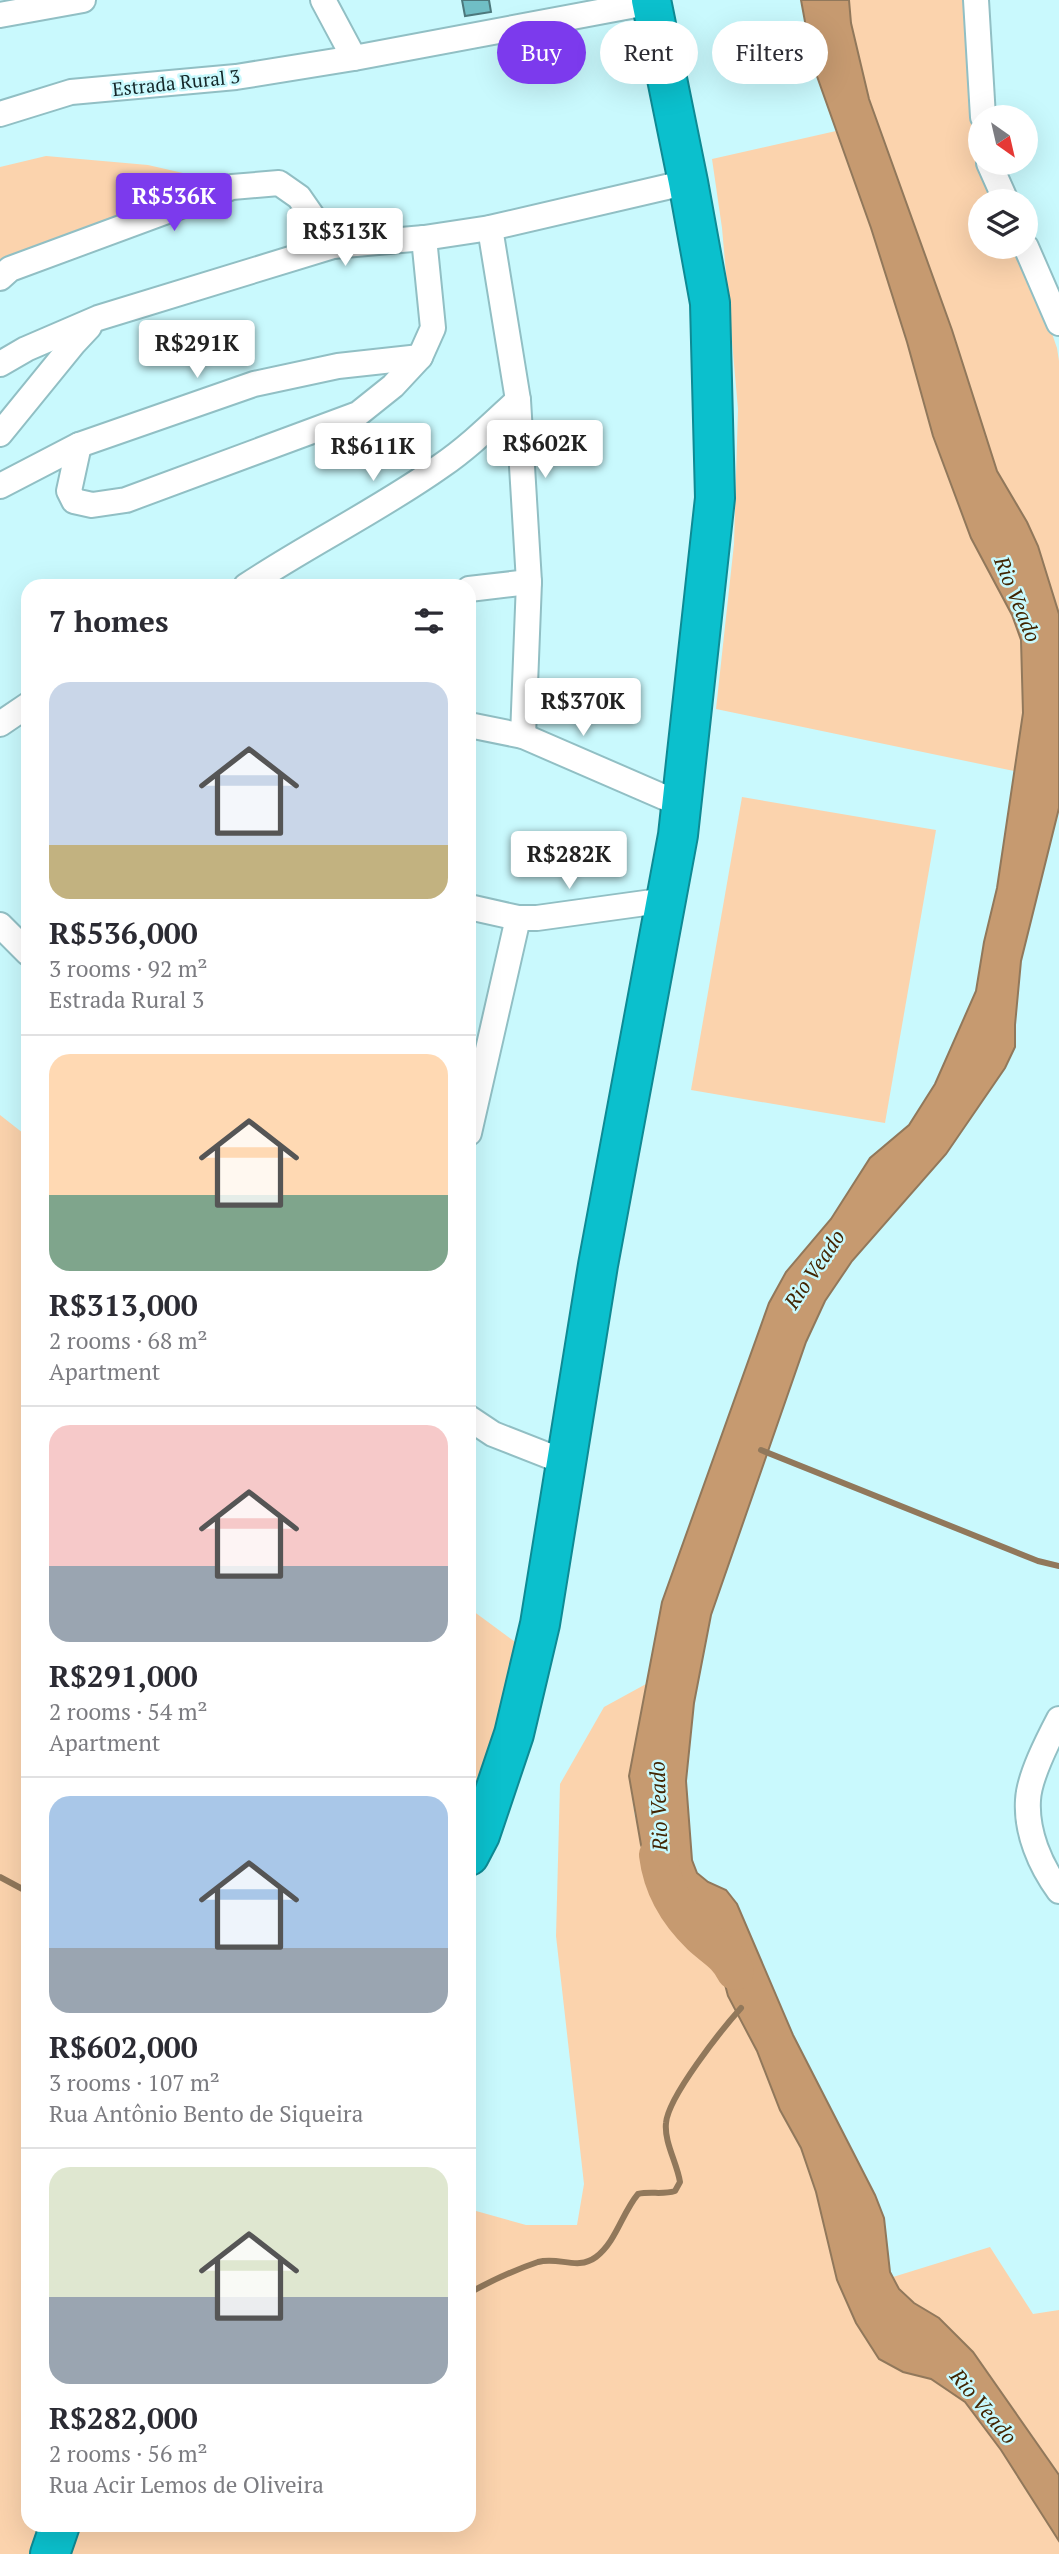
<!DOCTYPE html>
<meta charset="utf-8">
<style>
:root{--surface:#fff;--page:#f7f7f7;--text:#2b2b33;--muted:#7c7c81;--line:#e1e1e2;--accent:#7c3aed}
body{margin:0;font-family:"PT Serif",serif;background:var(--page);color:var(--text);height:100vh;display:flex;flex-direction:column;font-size:26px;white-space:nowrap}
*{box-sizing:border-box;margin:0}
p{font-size:23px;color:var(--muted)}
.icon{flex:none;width:38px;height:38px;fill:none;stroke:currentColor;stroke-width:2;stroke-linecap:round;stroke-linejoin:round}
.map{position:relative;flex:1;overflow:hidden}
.panel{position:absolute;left:21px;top:579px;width:455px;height:1953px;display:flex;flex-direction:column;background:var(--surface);border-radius:21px;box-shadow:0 7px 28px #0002}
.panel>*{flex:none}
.top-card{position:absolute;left:497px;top:21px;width:457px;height:63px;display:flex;gap:14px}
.needle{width:46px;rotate:146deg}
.fabs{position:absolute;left:968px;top:105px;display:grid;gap:14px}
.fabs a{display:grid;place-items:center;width:70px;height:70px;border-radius:50%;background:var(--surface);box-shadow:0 7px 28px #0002;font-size:35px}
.price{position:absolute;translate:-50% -60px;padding:0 16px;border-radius:7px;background:#fff;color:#222;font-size:23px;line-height:46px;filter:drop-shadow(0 2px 4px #0008)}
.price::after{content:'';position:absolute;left:50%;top:42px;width:21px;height:16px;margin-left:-10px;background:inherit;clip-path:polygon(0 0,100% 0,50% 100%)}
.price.active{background:var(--accent);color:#fff}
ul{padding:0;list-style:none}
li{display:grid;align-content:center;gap:14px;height:371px;padding:0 28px}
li+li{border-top:2px solid var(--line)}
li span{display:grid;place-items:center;height:217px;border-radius:21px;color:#555}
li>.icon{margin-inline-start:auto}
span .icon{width:126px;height:126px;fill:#fffc;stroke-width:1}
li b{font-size:30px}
h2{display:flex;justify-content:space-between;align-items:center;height:84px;padding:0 28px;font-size:30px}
.chip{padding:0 24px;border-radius:32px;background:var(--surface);box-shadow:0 7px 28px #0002;font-size:24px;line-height:63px}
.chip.active{background:var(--accent);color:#fff}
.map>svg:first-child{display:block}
</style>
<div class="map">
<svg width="1059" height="2554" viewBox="0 0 1059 2554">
<rect width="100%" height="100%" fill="#c9f9fd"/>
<g fill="#fbd3ad">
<polygon points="849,0 981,0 980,163 1006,201 980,201 980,247 1022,247 1057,348 1059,361 1059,614 1038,546 1027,522 997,471 952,330 869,99 851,23"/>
<polygon points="836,131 871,228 907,342 933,436 971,538 1012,615 1021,640 1023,713 1014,771 716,709 734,544 738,409 722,228 712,159"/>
<polygon points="46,156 148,165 222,182 0,285 0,167"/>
<polygon points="742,797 936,830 885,1123 691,1090"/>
<polygon points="0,1115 28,1137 28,2525 39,2525 31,2554 0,2554"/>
<polygon points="469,1608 526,1650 505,1723 469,1800"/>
<polygon points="646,1684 636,1746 629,1776 635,1817 654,1879 688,1917 719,1962 728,1996 757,2051 780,2110 801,2148 816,2192 837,2280 856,2323 879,2359 903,2372 931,2379 965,2402 1001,2450 1059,2541 1059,2554 61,2554 69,2525 469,2525 469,2209 526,2225 577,2225 584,2184 556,1936 560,1784 604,1707"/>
<polygon points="990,2247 1033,2314 1059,2310 1059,2475 973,2352 939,2318 914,2303 899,2289 893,2277"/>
</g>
<polygon fill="#c69a70" stroke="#91785b" stroke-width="2" points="801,0 849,0 851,23 869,99 952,330 997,471 1027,522 1038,546 1059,614 1059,808 1021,961 1015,1025 1015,1047 1005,1068 946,1154 852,1261 825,1301 806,1342 711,1615 694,1703 686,1781 692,1860 697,1873 708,1882 726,1890 737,1904 793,2035 875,2195 884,2218 890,2272 899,2289 914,2303 939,2318 973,2352 1059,2475 1059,2541 1001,2450 965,2402 931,2379 903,2372 879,2359 856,2323 837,2280 816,2192 801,2148 780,2110 757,2051 728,1996 719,1962 688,1917 654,1879 641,1845 629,1776 662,1602 769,1303 786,1272 831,1219 870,1158 909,1125 935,1084 976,991 984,942 997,888 1023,713 1021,640 1012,615 971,538 933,436 907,342 871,228 813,65"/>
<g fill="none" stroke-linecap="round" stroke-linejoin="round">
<g stroke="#91785b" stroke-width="6">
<polyline points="761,1450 1038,1561 1059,1566"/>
<polyline points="0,1877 28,1892"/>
<path d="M469,2293C491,2281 514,2270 538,2262C559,2256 577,2271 596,2257C616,2242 622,2213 638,2194C650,2191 663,2195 675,2191L680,2182C677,2163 664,2142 666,2123C668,2097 722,2029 741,2008"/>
</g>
<path stroke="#c69a70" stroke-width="38" d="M658,1855C662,1887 678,1914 701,1936C714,1948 727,1954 735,1971"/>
</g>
<polygon fill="#70bec5" stroke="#4c787c" stroke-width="2" points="462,0 489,0 491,12 465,16"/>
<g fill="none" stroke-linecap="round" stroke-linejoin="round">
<defs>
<g id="street">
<polyline points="323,0 354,58"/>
<polyline points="976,0 983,117"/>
<polyline points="0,15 83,0"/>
<polyline points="0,114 71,92 236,77 354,58 652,2"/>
<polyline points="989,163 1006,201"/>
<polyline points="490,228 518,400 529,582 523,736"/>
<polyline points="1026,247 1059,323"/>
<polyline points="0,278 10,269 232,187 279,183 299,197 333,246"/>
<polyline points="0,364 26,349 98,318 333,246 424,238 490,228 688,182"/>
<polyline points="0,434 74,343 89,327"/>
<polyline points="79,445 69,491 74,501 92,505 126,500 358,414 393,386 420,357 433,328 424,238"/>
<polyline points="0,486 79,445 254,384 338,366 420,357"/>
<path d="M246,586C309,544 379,510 441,466C469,447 493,423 518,400"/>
<polyline points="469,589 529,582"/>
<polyline points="0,724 28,705"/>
<polyline points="469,725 523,736 682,805"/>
<polyline points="469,907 518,918 537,918 667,900"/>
<polyline points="0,925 28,953"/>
<polyline points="469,1133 518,918"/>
<polyline points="469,1418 493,1434 567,1463"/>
<path d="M1059,1719C1048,1740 1029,1777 1028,1800C1026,1832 1040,1865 1059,1891"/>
</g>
<g id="highway">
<polyline points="469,1856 480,1835 514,1734 540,1624 598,1265 678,835 715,498 710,303 688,182 651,0"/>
<polyline points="50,2554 60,2525"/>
</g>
</defs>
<use href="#street" stroke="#91bfc4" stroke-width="28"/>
<use href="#highway" stroke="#0e8a94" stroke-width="42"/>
<use href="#street" stroke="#fff" stroke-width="24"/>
<use href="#highway" stroke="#0bc0cd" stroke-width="38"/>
</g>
<g text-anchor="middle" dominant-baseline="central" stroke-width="5" stroke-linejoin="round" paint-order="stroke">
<g font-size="19" fill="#152729" stroke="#c9f9fd">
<text transform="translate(176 82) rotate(-6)">Estrada Rural 3</text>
</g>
<g font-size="21" font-style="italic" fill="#422401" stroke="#c9f9fd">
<text transform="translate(1018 599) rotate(68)">Rio Veado</text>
<text transform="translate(814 1269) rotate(-56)">Rio Veado</text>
<text transform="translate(658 1806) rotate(-92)">Rio Veado</text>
<text transform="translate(984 2406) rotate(50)">Rio Veado</text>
</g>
</g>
</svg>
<div class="fabs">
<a><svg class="needle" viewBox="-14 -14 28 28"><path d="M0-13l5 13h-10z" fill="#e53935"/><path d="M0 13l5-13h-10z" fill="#7c7c81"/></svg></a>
<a><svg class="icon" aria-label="layers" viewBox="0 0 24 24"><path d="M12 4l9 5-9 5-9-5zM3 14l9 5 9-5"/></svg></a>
</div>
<b class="price active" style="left:174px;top:233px">R$536K</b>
<b class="price" style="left:345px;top:268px">R$313K</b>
<b class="price" style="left:197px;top:380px">R$291K</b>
<b class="price" style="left:545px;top:480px">R$602K</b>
<b class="price" style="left:373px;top:483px">R$611K</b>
<b class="price" style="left:583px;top:738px">R$370K</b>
<b class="price" style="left:569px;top:891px">R$282K</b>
<div class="top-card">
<a class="chip active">Buy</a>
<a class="chip">Rent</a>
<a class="chip">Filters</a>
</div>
<section class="panel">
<h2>7 homes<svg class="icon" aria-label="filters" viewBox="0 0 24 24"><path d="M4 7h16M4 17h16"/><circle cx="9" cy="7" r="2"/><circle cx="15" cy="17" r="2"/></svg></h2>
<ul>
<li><span style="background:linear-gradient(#c9d6e8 75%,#c2b280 0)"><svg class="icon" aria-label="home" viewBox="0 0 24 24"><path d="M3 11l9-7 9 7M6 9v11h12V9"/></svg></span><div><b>R$536,000</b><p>3 rooms · 92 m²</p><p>Estrada Rural 3</p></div></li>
<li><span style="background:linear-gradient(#ffd9b3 65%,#7fa58c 0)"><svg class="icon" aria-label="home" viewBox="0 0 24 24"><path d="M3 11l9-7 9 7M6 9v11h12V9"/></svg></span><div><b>R$313,000</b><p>2 rooms · 68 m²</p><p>Apartment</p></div></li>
<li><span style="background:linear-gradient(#f6c9c9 65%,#9aa5b1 0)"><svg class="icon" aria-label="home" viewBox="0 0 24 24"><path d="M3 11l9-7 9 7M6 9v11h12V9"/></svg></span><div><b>R$291,000</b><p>2 rooms · 54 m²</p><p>Apartment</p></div></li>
<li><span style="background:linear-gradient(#a9c7e8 70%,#9aa5b1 0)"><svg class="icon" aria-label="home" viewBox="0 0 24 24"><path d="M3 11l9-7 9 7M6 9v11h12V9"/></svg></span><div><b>R$602,000</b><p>3 rooms · 107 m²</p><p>Rua Antônio Bento de Siqueira</p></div></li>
<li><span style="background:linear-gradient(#dfe7d0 60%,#9aa5b1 0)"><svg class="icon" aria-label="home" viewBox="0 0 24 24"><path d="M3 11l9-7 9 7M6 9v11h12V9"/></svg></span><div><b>R$282,000</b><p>2 rooms · 56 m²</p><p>Rua Acir Lemos de Oliveira</p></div></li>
</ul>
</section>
</div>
